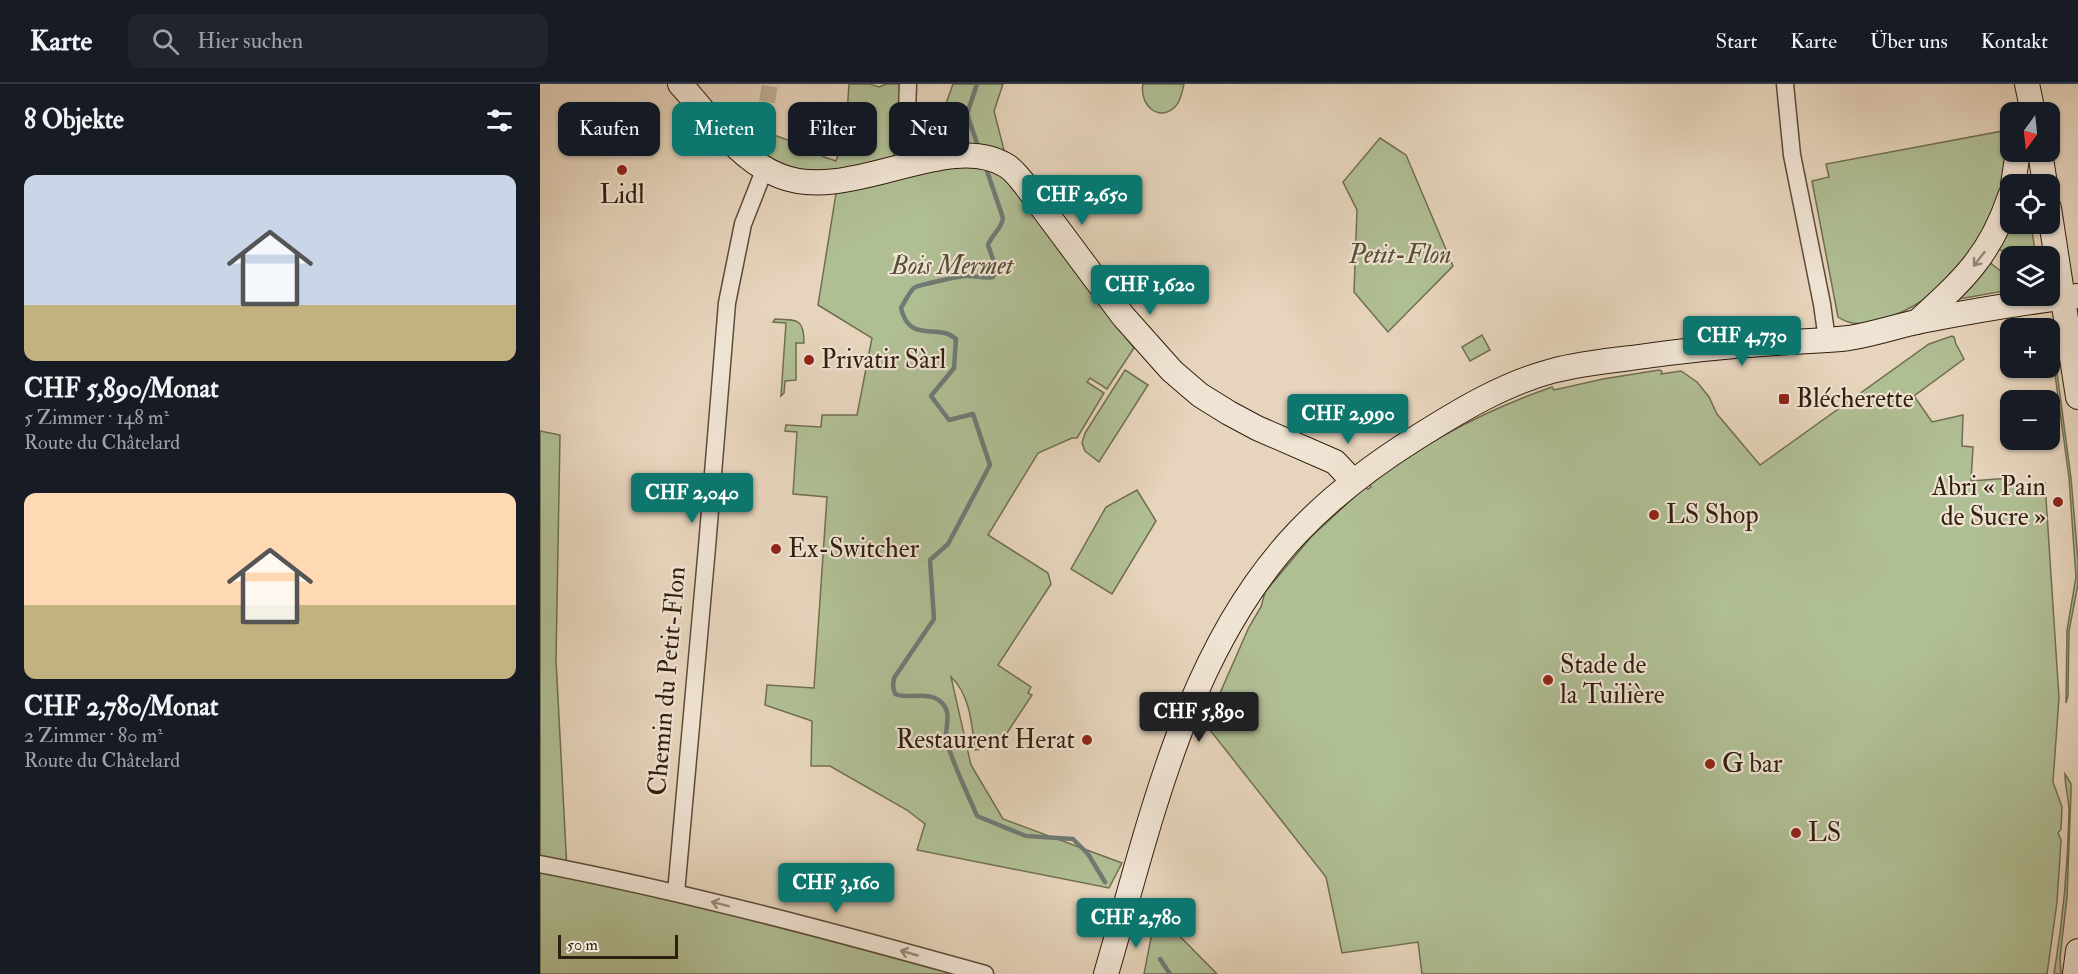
<!DOCTYPE html>
<html lang="de">
<meta charset="utf-8">
<style>
:root{--surface:#171b24;--page:#20242c;--text:#f1f3f6;--muted:#9ea1a6;--line:#363941;--accent:#0f766e}
body{margin:0;font-family:"IM FELL Double Pica",serif;background:var(--page);color:var(--text);height:100vh;display:flex;flex-direction:column;font-size:22px;white-space:nowrap}
*{box-sizing:border-box;margin:0}
p{font-size:20px;color:var(--muted)}
.icon{flex:none;width:33px;height:33px;fill:none;stroke:currentColor;stroke-width:2;stroke-linecap:round;stroke-linejoin:round}
.map{position:relative;flex:1;overflow:hidden}
.sheet{display:flex;flex-direction:column;background:var(--surface);width:540px}
.sheet>*{flex:none}
.banner{position:absolute;left:18px;top:18px;width:570px;height:54px;display:flex;gap:12px}
.needle{width:39px;rotate:195deg}
.buttons{position:absolute;left:1460px;top:18px;display:grid;gap:12px}
.buttons a{display:grid;place-items:center;width:60px;height:60px;border-radius:12px;background:var(--surface);box-shadow:0 2px 4px #0004;font-size:30px}
.scale{position:absolute;left:18px;bottom:15px;width:120px;box-sizing:border-box;padding-left:6px;border:3px solid #301e0d;border-top:0;font-size:16px;line-height:21px;white-space:nowrap;color:#301e0d;-webkit-text-stroke:4px #efe3d3;paint-order:stroke}
.price{position:absolute;translate:-50% -51px;padding:0 14px;border-radius:6px;background:var(--accent);color:#fff;font-size:20px;line-height:39px;filter:drop-shadow(0 2px 3px #0008)}
.price::after{content:'';position:absolute;left:50%;top:36px;width:18px;height:14px;margin-left:-9px;background:inherit;clip-path:polygon(0 0,100% 0,50% 100%)}
.price.active{background:#222;color:#fff}
ul{padding:0;list-style:none}
li{display:grid;align-content:center;gap:12px;height:318px;padding:0 24px}
li span{display:grid;place-items:center;height:186px;border-radius:12px;color:#555}
li>.icon{margin-inline-start:auto}
span .icon{width:108px;height:108px;fill:#fffc;stroke-width:1}
li b{font-size:26px}
h2{display:flex;justify-content:space-between;align-items:center;height:72px;padding:0 24px;font-size:26px}
.tag{padding:0 21px;border-radius:12px;background:var(--surface);box-shadow:0 2px 4px #0004;font-size:21px;line-height:54px}
.tag.active{background:var(--accent);color:#fff}
header{display:flex;align-items:center;gap:36px;box-sizing:border-box;height:84px;padding:0 30px;background:var(--surface);border-bottom:2px solid var(--line)}
header strong{font-size:28px}
nav{display:flex;gap:33px;margin-inline-start:auto;font-size:21px}
.search{width:420px;height:54px;background:var(--page);display:flex;align-items:center;gap:15px;box-sizing:border-box;padding:0 21px;border-radius:12px;color:var(--muted);font-size:22px}
main{display:flex;flex:1;min-height:0}
.map>svg:first-child{display:block}
</style>
<header>
<strong>Karte</strong>
<div class="search"><svg class="icon" aria-label="search" viewBox="0 0 24 24"><circle cx="10" cy="10" r="6"/><path d="M15 15l6 6"/></svg>Hier suchen</div>
<nav><a>Start</a><a>Karte</a><a>Über uns</a><a>Kontakt</a></nav>
</header>
<main>
<section class="sheet">
<h2>8 Objekte<svg class="icon" aria-label="filters" viewBox="0 0 24 24"><path d="M4 7h16M4 17h16"/><circle cx="9" cy="7" r="2"/><circle cx="15" cy="17" r="2"/></svg></h2>
<ul>
<li><span style="background:linear-gradient(#c9d6e8 70%,#c2b280 0)"><svg class="icon" aria-label="home" viewBox="0 0 24 24"><path d="M3 11l9-7 9 7M6 9v11h12V9"/></svg></span><div><b>CHF 5,890/Monat</b><p>5 Zimmer · 148 m²</p><p>Route du Châtelard</p></div></li>
<li><span style="background:linear-gradient(#ffd9b3 60%,#c2b280 0)"><svg class="icon" aria-label="home" viewBox="0 0 24 24"><path d="M3 11l9-7 9 7M6 9v11h12V9"/></svg></span><div><b>CHF 2,780/Monat</b><p>2 Zimmer · 80 m²</p><p>Route du Châtelard</p></div></li>
</ul>
</section>
<div class="map">
<svg width="1538" height="890" viewBox="0 0 1538 890">
<rect width="100%" height="100%" fill="#e6d4bc"/>
<filter id="stains"><feTurbulence type="fractalNoise" baseFrequency=".00333" numOctaves="4"/><feColorMatrix values="0 0 0 0 .2 0 0 0 0 .09 0 0 0 0 .02 0 0 0 .5 -.17"/></filter>
<radialGradient id="worn" r=".72"><stop offset=".6" stop-color="#630" stop-opacity="0"/><stop offset="1" stop-color="#630" stop-opacity=".3"/></radialGradient>
<g fill="#b0be94" stroke="#706e50" stroke-width="1.5">
<path d="M309,0H330L339,3L346,0H362L359,54L352,77C297,87 258,100 212,60L217,45L270,64L284,73L296,77L301,62L276,52L281,37L306,46Z"/>
<path d="M413,0H463L454,27L468,82L534,186L594,264L567,305L550,294L547,298L564,309L537,354H532L498,369L448,451L508,489L511,500L458,581L491,603L488,609L492,611L457,664L435,666C432,641 430,610 411,593L431,681L463,735L582,779L569,804L377,766L385,740L367,726L290,682H271L272,637L225,621L227,601L274,604L287,413L253,410L257,348L245,347L246,341L281,343L282,331H317L332,254L278,221L298,97L404,74L399,39Z"/>
<path d="M603,0H644C642,8 641,17 635,23C618,39 599,20 603,0Z"/>
<path d="M1468,46C1468,68 1467,94 1459,114C1441,166 1400,217 1346,234C1328,239 1314,244 1298,233L1272,97L1289,93L1286,80Z"/>
<polygon points="840,54 866,71 913,182 848,248 814,208 817,126 803,98"/>
<path d="M1471,140H1491L1495,167C1483,171 1470,171 1458,165Z"/>
<polygon points="1449,178 1462,188 1470,206 1419,215"/>
<path d="M235,235C257,236 264,234 264,259H256V296L245,297L244,309L241,312L246,239L233,238Z"/>
<polygon points="942,251 950,266 930,277 922,263"/>
<path d="M1412,252L1414,253L1416,260L1424,275L1374,312L1392,338L1423,331L1422,362L1433,363L1431,397L1470,394V398H1481L1480,400L1505,399L1519,614L1513,698L1522,723L1521,745L1518,749L1521,756L1517,818L1507,890H882L878,858L802,869L786,793L666,641L709,543L721,523L725,508L771,453L825,403L828,405L831,403L830,400C886,357 946,326 1012,303L1014,306L1063,295L1113,287L1120,286L1122,288L1121,290L1141,287L1157,298L1169,313L1177,330L1220,381L1389,260Z"/>
<polygon points="1516,281 1531,394 1538,477 1538,500 1529,547 1528,612 1526,619 1527,546 1536,493 1529,394 1514,283"/>
<polygon points="585,286 608,301 559,378 545,367 542,359 545,349"/>
<polygon points="0,347 20,351 16,576 27,786 445,890 0,890"/>
<polygon points="597,406 616,437 572,510 531,485 566,423"/>
<path d="M1525,690L1531,700V709L1527,813L1520,874L1521,890H1514C1523,836 1528,782 1529,727C1529,715 1525,703 1525,690Z"/>
<polygon points="616,828 677,890 604,890"/>
</g>
<g fill="none" stroke-linecap="round" stroke-linejoin="round">
<g stroke="#6f7a74" stroke-width="4.5">
<polyline points="437,0 427,30 439,65"/>
<path d="M446,84L463,134C462,144 452,151 448,161L456,184L453,193C444,195 438,192 429,192C425,191 377,201 374,204C369,208 365,218 361,224C370,261 397,238 416,255L414,284L391,312L409,336L433,330L450,381L408,460L390,476L394,535L354,594L353,602L355,610C369,616 388,606 401,618C414,630 403,644 407,658C414,683 427,708 437,732L486,752L533,755L548,770L565,798"/>
<polyline points="620,875 630,890"/>
</g>
<polyline stroke="#c2b099" stroke-width="16" stroke-dasharray="16 8" stroke-linecap="butt" points="227,18 230,0"/>
<defs>
<g id="street">
<polyline points="1245,0 1252,71 1282,220 1287,256"/>
<polyline points="365,82 368,0"/>
<path d="M0,780C150,809 298,849 445,890"/>
<polyline points="136,809 167,463 187,219 203,140 225,84"/>
</g>
<g id="secondary">
<path d="M140,0C169,31 198,76 240,92C310,120 408,45 467,82C475,87 480,95 486,102L583,232L632,287L660,311L689,329L717,344L795,378L813,397"/>
<polyline points="1487,0 1493,28"/>
<polyline points="1500,68 1505,100"/>
<polyline points="1473,100 1478,68"/>
<polyline points="1509,124 1538,313"/>
<path d="M1377,238C1423,196 1450,172 1470,112"/>
<path d="M566,890C610,740 646,566 757,449C792,412 833,381 876,354C919,327 963,300 1012,287C1038,280 1065,277 1091,274C1139,267 1188,262 1236,259C1261,257 1285,257 1309,254C1334,250 1357,242 1381,237C1433,227 1485,218 1538,212"/>
<polyline points="1535,890 1538,867"/>
</g>
</defs>
<use href="#street" stroke="#5e4c39" stroke-width="19"/>
<use href="#secondary" stroke="#301e0d" stroke-width="26"/>
<use href="#street" stroke="#efe3d3" stroke-width="16"/>
<use href="#secondary" stroke="#efe3d3" stroke-width="24"/>
</g>
<defs><path id="oneway-shaft" d="M-6 0H5M1.5-3L5.5 0L1.5 3" fill="none" stroke-width="1.6" stroke-linecap="round" stroke-linejoin="round" transform="scale(1.5)"/></defs>
<g stroke="#998a7a">
<use href="#oneway-shaft" transform="translate(1439 175) rotate(128)"/>
<use href="#oneway-shaft" transform="translate(180 820) rotate(-166)"/>
<use href="#oneway-shaft" transform="translate(369 869) rotate(-164)"/>
</g>
<g fill="#8f2418" stroke="#efe3d3" stroke-width="2">
<circle cx="82" cy="86" r="6"/>
<circle cx="269" cy="276" r="6"/>
<rect x="1238" y="309" width="12" height="12" rx="3"/>
<circle cx="1518" cy="418" r="6"/>
<circle cx="1114" cy="431" r="6"/>
<circle cx="236" cy="465" r="6"/>
<circle cx="1008" cy="596" r="6"/>
<circle cx="547" cy="656" r="6"/>
<circle cx="1170" cy="680" r="6"/>
<circle cx="1256" cy="749" r="6"/>
</g>
<g text-anchor="middle" dominant-baseline="central" stroke-width="4.5" stroke-linejoin="round" paint-order="stroke">
<g font-size="26" fill="#301e0d" stroke="#efe3d3" text-anchor="start">
<text x="82" y="111" text-anchor="middle">Lidl</text>
<text x="281" y="276">Privatir Sàrl</text>
<text x="1256" y="315">Blécherette</text>
<text x="1506" y="403" text-anchor="end">Abri « Pain<tspan x="1506" dy="30">de Sucre »</tspan></text>
<text x="1126" y="431">LS Shop</text>
<text x="248" y="465">Ex-Switcher</text>
<text x="1020" y="581">Stade de<tspan x="1020" dy="30">la Tuilière</tspan></text>
<text x="535" y="656" text-anchor="end">Restaurent Herat</text>
<text x="1182" y="680">G bar</text>
<text x="1268" y="749">LS</text>
</g>
<g font-size="26" font-style="italic" fill="#564e36" stroke="#efe3d3">
<text x="860" y="171">Petit-Flon</text>
<text x="412" y="182">Bois Mermet</text>
</g>
<g font-size="26" fill="#301e0d" stroke="#efe3d3">
<text transform="translate(127 597) rotate(-85)">Chemin du Petit-Flon</text>
</g>
</g>
<rect width="100%" height="100%" filter="url(#stains)"/>
<rect width="100%" height="100%" fill="url(#worn)"/>
</svg>
<div class="buttons">
<a><svg class="needle" viewBox="-14 -14 28 28"><path d="M0-13l5 13h-10z" fill="#e53935"/><path d="M0 13l5-13h-10z" fill="#9ea1a6"/></svg></a>
<a><svg class="icon" aria-label="locate" viewBox="0 0 24 24"><circle cx="12" cy="12" r="6"/><path d="M12 2v4M12 18v4M2 12h4M18 12h4"/></svg></a>
<a><svg class="icon" aria-label="layers" viewBox="0 0 24 24"><path d="M12 4l9 5-9 5-9-5zM3 14l9 5 9-5"/></svg></a>
<a>+</a>
<a>−</a>
</div>
<div class="scale">50 m</div>
<b class="price" style="left:542px;top:142px">CHF 2,650</b>
<b class="price" style="left:610px;top:232px">CHF 1,620</b>
<b class="price" style="left:1202px;top:283px">CHF 4,730</b>
<b class="price" style="left:808px;top:361px">CHF 2,990</b>
<b class="price" style="left:152px;top:440px">CHF 2,040</b>
<b class="price active" style="left:659px;top:659px">CHF 5,890</b>
<b class="price" style="left:296px;top:830px">CHF 3,160</b>
<b class="price" style="left:596px;top:865px">CHF 2,780</b>
<div class="banner">
<a class="tag">Kaufen</a>
<a class="tag active">Mieten</a>
<a class="tag">Filter</a>
<a class="tag">Neu</a>
</div>
</div>
</main>
